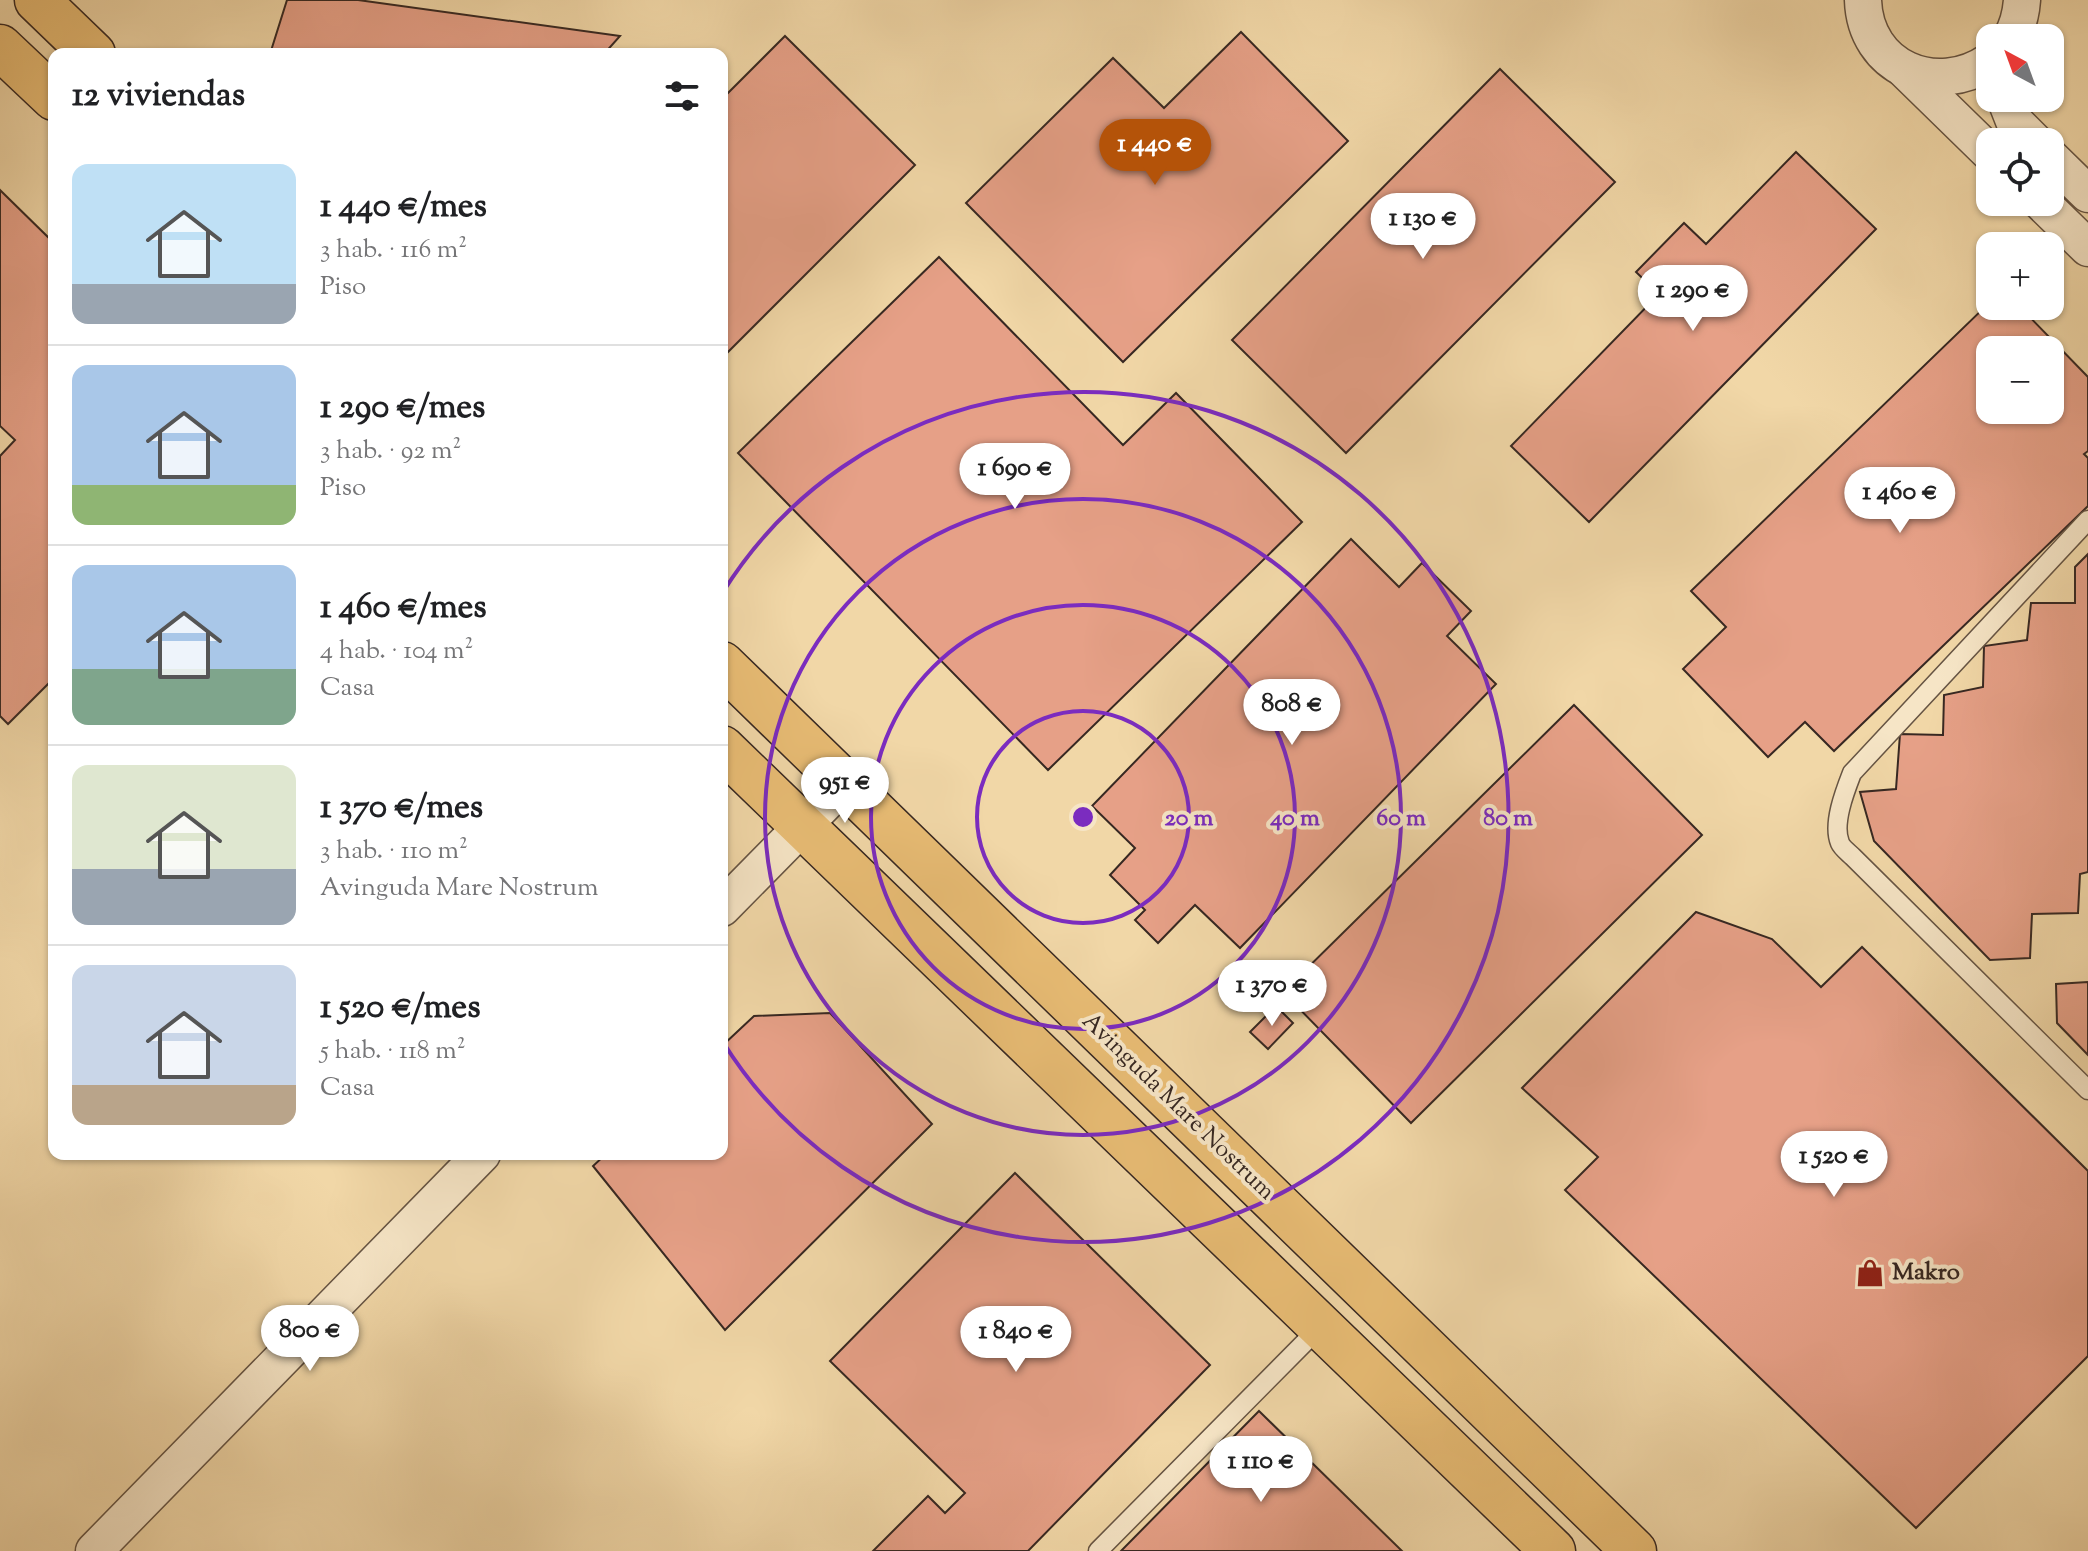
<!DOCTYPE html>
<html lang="es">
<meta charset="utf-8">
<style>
:root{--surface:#fff;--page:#f2f2f2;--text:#202124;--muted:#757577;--line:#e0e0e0;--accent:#b45309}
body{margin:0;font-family:"Sorts Mill Goudy",serif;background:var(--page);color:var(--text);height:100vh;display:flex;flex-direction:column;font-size:30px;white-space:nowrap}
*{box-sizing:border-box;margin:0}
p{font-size:26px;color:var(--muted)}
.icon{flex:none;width:44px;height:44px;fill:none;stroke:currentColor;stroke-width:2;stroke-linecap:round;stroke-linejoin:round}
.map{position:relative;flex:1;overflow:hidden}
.panel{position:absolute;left:48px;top:48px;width:680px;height:1112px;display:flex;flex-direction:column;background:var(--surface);border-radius:16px;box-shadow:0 2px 6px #0004}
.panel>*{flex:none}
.needle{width:52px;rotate:319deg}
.tools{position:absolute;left:1976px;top:24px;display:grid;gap:16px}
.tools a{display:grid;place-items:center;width:88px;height:88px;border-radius:16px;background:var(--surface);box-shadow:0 2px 6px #0004;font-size:40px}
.price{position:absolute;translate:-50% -68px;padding:0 18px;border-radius:28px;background:#fff;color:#222;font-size:26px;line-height:52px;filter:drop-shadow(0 2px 4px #0008)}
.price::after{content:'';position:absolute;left:50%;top:48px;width:24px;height:18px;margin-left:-12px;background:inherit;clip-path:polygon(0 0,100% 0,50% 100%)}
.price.on{background:var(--accent);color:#fff}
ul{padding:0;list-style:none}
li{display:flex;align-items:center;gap:24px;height:200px;padding:0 24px}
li+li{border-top:2px solid var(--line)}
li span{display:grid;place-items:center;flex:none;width:224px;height:160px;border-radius:16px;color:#555}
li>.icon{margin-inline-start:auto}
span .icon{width:96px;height:96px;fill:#fffc;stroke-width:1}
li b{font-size:34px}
h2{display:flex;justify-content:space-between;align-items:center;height:96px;padding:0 24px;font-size:34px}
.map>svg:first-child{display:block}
</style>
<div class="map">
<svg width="2088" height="1551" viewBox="0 0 2088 1551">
<rect width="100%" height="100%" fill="#f1d7a7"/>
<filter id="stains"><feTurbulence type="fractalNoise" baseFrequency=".0025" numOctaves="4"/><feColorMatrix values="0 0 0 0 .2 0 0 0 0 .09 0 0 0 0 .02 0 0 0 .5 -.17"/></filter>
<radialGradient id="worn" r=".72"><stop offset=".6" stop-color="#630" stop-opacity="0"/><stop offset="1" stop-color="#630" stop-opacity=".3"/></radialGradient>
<g fill="#e6a087" stroke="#372822" stroke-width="2" fill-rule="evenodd">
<polygon points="287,0 358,0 620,36 604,54 270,54"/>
<polygon points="1241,32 1348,141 1123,362 966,203 1113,58 1164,108"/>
<polygon points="785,36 915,165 722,358 722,99"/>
<polygon points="1500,69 1615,182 1346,453 1232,340"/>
<polygon points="1796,152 1876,229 1589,522 1511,446 1659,294 1636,272 1684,223 1706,244"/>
<polygon points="0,190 54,243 54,678 8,724 0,716 0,456 15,440 0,426"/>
<polygon points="939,257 1123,445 1176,393 1302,522 1048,770 738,453"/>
<path d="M1990,302V306H2019L2088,377V451L2084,454L2088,458V506L1834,751L1805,722L1768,757L1683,669L1726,627L1691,591ZM1990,350H2050V410H1990Z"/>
<polygon points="1351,539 1399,587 1422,563 1471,611 1447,636 1496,684 1240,948 1195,905 1158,943 1135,920 1145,910 1110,875 1135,848 1092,806"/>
<polygon points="2088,554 2088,872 2080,874 2078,913 2032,914 2030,958 1990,960 1874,841 1860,792 1896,789 1900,734 1943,735 1944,695 1983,687 1984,646 2027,640 2031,603 2075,603 2075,567"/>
<polygon points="1574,705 1702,835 1411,1123 1283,992"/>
<polygon points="1696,912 1772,939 1821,987 1862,947 2088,1171 2088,1356 1916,1528 1565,1190 1598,1157 1522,1088"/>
<polygon points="2088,982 2088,1055 2057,1023 2056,984"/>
<polygon points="1276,1006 1293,1023 1268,1049 1250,1032"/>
<polygon points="830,1013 932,1124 725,1330 593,1166 606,1154 722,1154 722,1046 754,1016"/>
<polygon points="1015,1173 1210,1365 1028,1551 873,1551 928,1496 945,1513 965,1493 830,1361"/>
<polygon points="1259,1411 1402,1551 1121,1551"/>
</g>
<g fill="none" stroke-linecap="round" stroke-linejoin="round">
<defs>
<g id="service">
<path d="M2088,520L1852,773C1845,791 1832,824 1840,843C1842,848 1849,853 1853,857L2088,1090"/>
<polyline points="1098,1551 1320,1327"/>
</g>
<g id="minor">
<path d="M1863,0C1865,68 1936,98 1990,61"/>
<path d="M2011,38C2018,26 2021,14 2022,0"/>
<polyline points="1904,69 1990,153"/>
<polyline points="2005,98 2014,121 2035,142"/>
<polyline points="2050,157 2088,194"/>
<polyline points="2041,202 2088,248"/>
<polyline points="722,908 845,783"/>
<polyline points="94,1551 482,1154"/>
</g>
<g id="primary">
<polyline points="37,0 93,54"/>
<polyline points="0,47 54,98"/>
<polyline points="722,664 1634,1551"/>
<polyline points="722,748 1553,1551"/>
</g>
</defs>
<use href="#service" stroke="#665443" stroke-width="21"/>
<use href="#minor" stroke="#665443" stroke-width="39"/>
<use href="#primary" stroke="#372822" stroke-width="47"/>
<use href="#service" stroke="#f6e5c6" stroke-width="18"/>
<use href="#minor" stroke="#f6e5c6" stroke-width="36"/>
<use href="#primary" stroke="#e8bc74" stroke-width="44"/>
</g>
<g fill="none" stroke="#7b2cbf" stroke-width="4">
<circle cx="1083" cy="817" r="106"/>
<circle cx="1083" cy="817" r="212"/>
<circle cx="1083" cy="817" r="318"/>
<path d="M723 592A425 425 0 1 1 723 1042"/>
</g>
<defs>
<symbol id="shop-bare" viewBox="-9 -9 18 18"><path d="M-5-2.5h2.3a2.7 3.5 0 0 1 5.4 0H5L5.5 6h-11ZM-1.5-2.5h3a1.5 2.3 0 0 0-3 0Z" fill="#8f2418" stroke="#f6e5c6" stroke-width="2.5" paint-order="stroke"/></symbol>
</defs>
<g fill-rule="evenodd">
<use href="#shop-bare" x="1850" y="1253" width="40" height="40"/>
</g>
<g text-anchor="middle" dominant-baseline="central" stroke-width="8" stroke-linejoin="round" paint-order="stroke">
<g font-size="24" fill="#372822" stroke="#f6e5c6">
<text transform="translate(1178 1107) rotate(44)">Avinguda Mare Nostrum</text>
</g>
<g font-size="24" font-weight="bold" fill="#372822" stroke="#f6e5c6" text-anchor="start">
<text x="1892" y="1273">Makro</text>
</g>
</g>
<circle cx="1083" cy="817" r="12" fill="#7b2cbf" stroke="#f6e5c6" stroke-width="4"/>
<g font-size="24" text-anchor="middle" font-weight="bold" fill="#7b2cbf" stroke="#f6e5c6" stroke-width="8" stroke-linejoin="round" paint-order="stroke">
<text x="1189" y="825">20 m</text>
<text x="1295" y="825">40 m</text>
<text x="1401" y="825">60 m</text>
<text x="1508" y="825">80 m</text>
</g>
<rect width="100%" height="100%" filter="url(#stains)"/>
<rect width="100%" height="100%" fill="url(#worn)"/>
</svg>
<div class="tools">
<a><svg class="needle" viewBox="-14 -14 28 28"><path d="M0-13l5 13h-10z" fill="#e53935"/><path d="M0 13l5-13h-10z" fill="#757577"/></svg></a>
<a><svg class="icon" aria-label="locate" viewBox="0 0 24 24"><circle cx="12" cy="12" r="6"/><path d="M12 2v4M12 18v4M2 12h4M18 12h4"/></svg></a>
<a>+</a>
<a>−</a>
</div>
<b class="price on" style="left:1155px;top:187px">1 440 €</b>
<b class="price" style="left:1423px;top:261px">1 130 €</b>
<b class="price" style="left:1693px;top:333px">1 290 €</b>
<b class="price" style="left:1015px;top:511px">1 690 €</b>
<b class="price" style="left:1900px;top:535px">1 460 €</b>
<b class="price" style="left:1292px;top:747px">808 €</b>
<b class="price" style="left:845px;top:825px">951 €</b>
<b class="price" style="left:1272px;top:1028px">1 370 €</b>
<b class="price" style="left:1834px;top:1199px">1 520 €</b>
<b class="price" style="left:310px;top:1373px">800 €</b>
<b class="price" style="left:1016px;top:1374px">1 840 €</b>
<b class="price" style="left:1261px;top:1504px">1 110 €</b>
<section class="panel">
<h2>12 viviendas<svg class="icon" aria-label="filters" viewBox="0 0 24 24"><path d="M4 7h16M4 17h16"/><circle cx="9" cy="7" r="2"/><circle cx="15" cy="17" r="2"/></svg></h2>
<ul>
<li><span style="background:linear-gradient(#bfe0f5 75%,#9aa5b1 0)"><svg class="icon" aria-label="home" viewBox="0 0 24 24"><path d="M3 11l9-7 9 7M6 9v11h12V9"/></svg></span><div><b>1 440 €/mes</b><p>3 hab. · 116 m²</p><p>Piso</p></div></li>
<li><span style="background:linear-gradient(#a9c7e8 75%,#8fb573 0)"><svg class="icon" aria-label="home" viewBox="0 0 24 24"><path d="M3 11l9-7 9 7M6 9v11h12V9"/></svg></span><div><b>1 290 €/mes</b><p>3 hab. · 92 m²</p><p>Piso</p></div></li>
<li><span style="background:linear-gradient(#a9c7e8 65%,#7fa58c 0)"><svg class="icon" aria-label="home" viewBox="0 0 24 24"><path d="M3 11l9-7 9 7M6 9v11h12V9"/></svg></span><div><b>1 460 €/mes</b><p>4 hab. · 104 m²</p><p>Casa</p></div></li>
<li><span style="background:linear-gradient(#dfe7d0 65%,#9aa5b1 0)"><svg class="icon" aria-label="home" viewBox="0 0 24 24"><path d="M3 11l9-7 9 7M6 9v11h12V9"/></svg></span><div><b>1 370 €/mes</b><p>3 hab. · 110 m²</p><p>Avinguda Mare Nostrum</p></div></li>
<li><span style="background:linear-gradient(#c9d6e8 75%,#b9a48a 0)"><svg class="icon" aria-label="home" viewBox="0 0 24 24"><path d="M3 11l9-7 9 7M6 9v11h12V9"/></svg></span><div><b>1 520 €/mes</b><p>5 hab. · 118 m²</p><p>Casa</p></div></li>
</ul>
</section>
</div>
